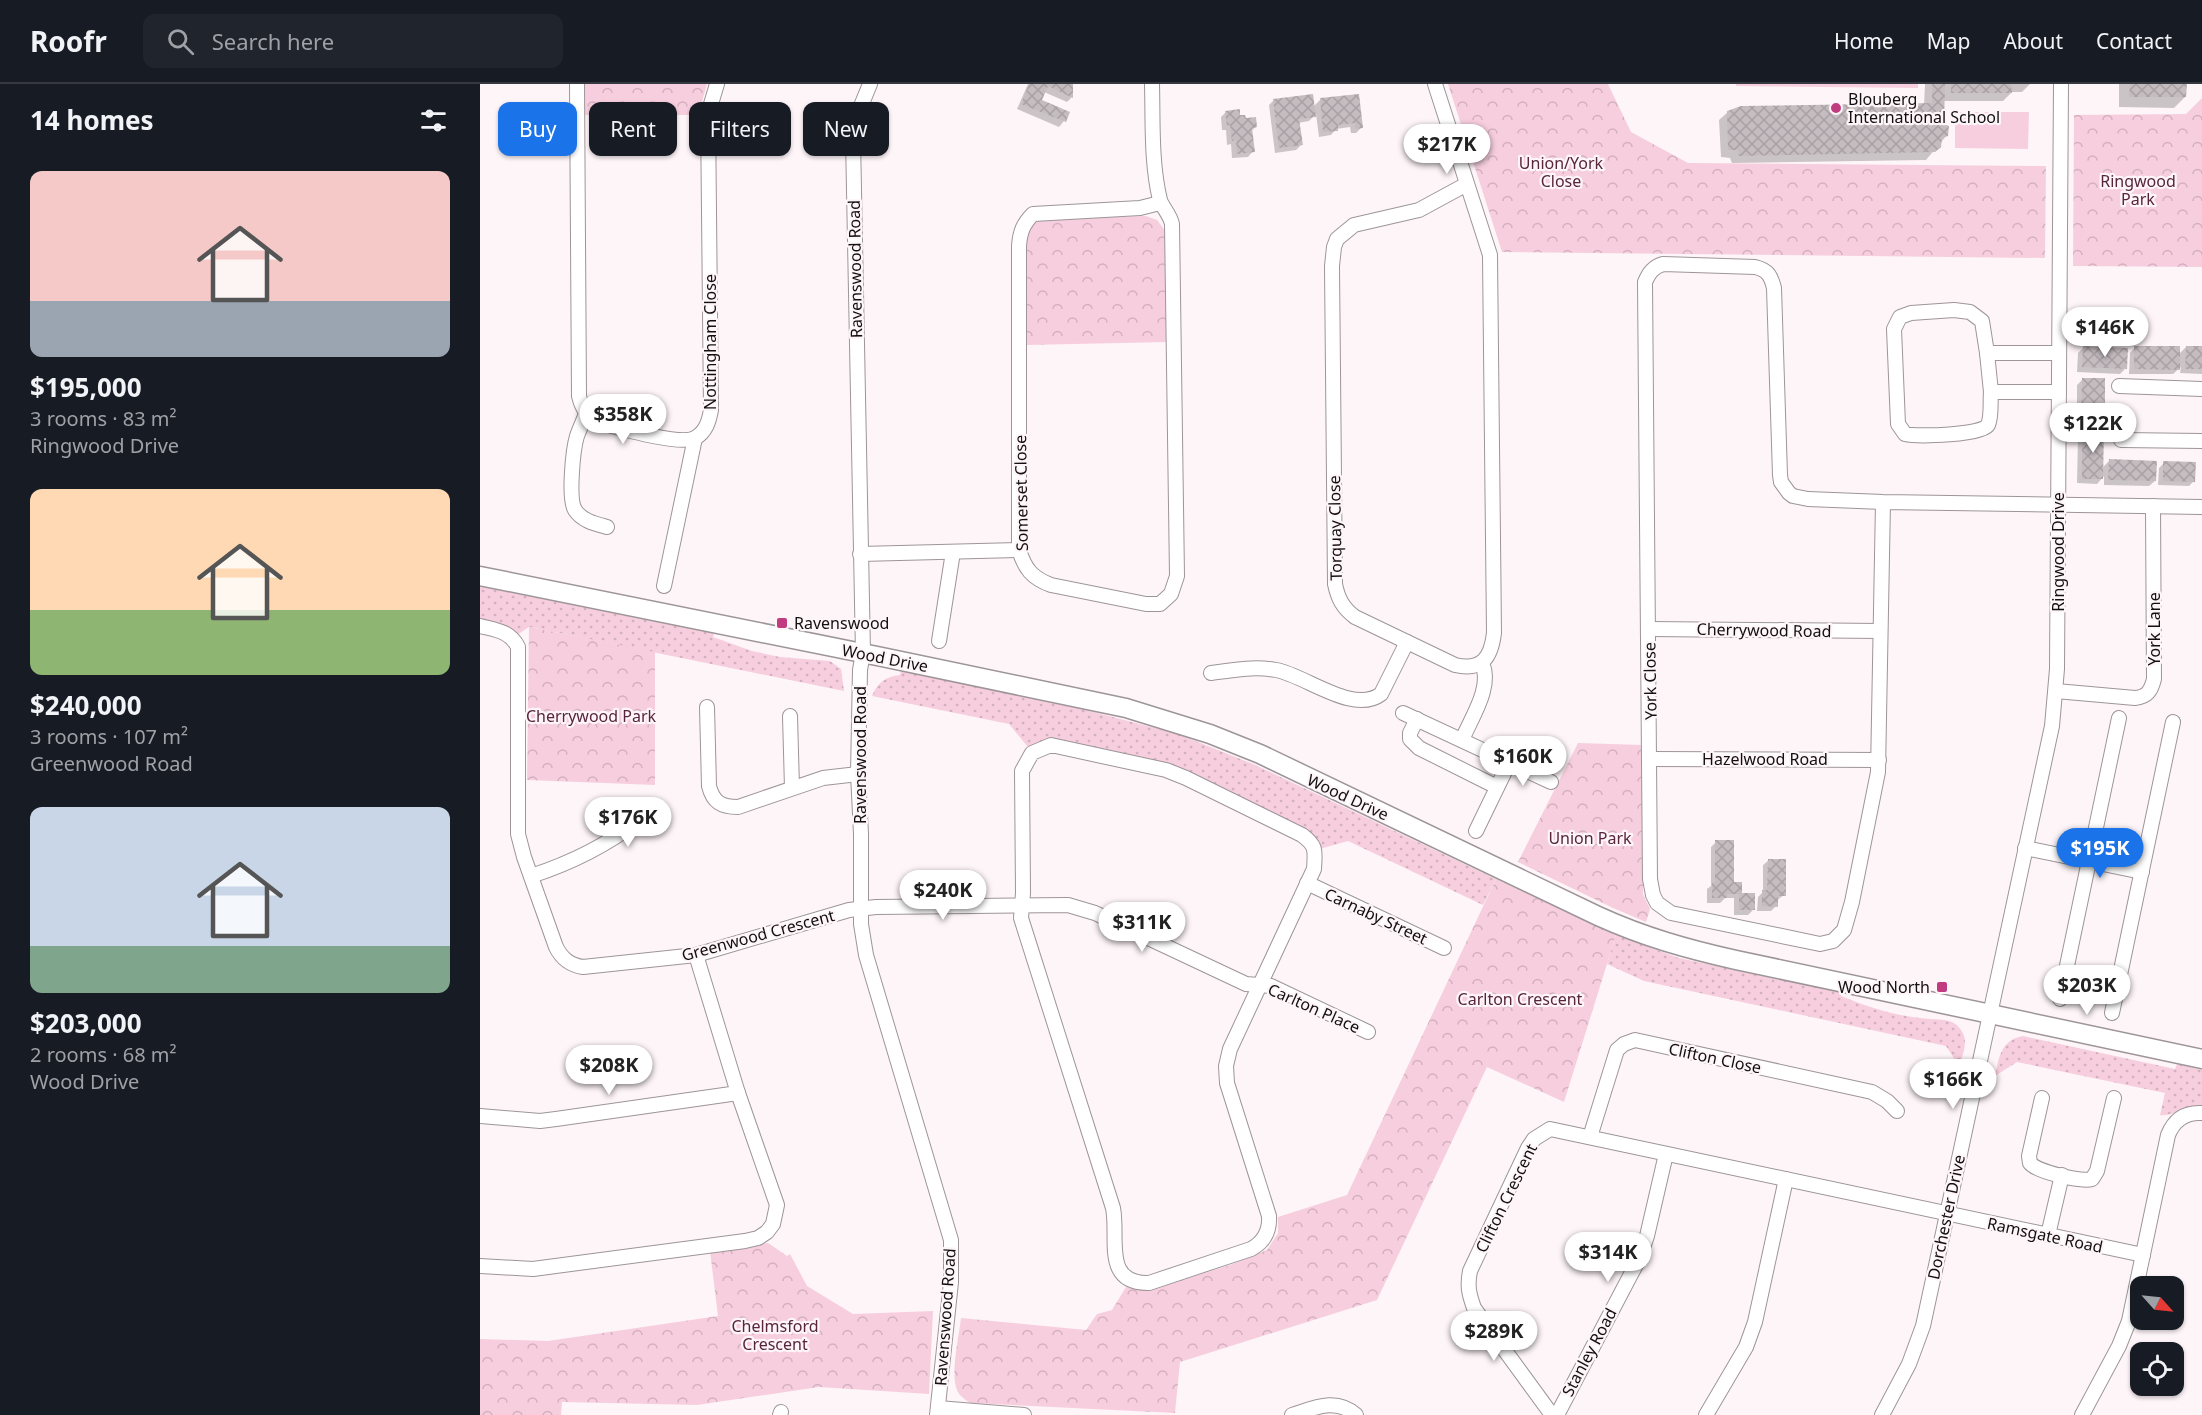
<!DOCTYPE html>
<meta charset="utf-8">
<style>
:root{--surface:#171b24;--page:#20242c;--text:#f1f3f6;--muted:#9ea1a6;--line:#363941;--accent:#1a73e8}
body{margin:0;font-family:"Noto Sans",sans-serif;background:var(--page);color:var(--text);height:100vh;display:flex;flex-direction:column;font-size:22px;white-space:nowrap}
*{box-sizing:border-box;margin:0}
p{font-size:20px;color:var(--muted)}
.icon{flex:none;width:33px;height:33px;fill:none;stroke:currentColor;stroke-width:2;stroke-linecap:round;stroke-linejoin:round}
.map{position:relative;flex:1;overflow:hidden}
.details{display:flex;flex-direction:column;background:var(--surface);width:480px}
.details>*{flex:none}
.guide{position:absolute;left:18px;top:18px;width:570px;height:54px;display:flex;gap:12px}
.needle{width:39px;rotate:117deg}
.tools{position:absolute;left:1650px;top:1192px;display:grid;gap:12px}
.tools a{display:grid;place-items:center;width:54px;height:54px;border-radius:12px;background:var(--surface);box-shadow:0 2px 4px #0004;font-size:30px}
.price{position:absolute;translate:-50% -51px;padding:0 14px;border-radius:21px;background:#fff;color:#222;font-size:20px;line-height:39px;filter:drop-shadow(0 2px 3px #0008)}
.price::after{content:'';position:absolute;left:50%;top:36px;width:18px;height:14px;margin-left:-9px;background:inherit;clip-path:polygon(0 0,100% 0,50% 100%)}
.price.selected{background:var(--accent);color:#fff}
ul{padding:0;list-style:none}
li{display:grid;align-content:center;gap:12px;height:318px;padding:0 30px}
li span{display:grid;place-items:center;height:186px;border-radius:12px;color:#555}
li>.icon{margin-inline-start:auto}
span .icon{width:108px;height:108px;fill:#fffc;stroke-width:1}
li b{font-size:26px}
h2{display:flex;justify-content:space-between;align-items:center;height:72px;padding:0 30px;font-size:26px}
.pill{padding:0 21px;border-radius:12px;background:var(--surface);box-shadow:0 2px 4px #0004;font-size:21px;line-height:54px}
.pill.selected{background:var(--accent);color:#fff}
header{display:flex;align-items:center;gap:36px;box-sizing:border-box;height:84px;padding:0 30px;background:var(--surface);border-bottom:2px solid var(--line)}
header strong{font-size:28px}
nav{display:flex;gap:33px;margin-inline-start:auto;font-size:21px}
.search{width:420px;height:54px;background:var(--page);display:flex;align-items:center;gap:15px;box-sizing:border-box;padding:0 21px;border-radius:12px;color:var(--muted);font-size:22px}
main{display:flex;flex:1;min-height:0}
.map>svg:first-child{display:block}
</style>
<header>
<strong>Roofr</strong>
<div class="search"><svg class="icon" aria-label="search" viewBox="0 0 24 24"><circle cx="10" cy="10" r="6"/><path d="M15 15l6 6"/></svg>Search here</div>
<nav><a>Home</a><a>Map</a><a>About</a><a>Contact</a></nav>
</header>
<main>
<section class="details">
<h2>14 homes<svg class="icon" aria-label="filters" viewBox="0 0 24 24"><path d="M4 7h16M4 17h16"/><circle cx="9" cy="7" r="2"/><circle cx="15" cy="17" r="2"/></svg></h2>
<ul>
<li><span style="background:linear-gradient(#f6c9c9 70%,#9aa5b1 0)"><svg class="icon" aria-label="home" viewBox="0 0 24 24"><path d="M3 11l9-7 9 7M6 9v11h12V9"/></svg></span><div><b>$195,000</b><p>3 rooms · 83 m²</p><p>Ringwood Drive</p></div></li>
<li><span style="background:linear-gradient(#ffd9b3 65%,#8fb573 0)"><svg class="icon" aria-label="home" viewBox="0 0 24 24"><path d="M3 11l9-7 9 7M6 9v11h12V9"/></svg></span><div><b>$240,000</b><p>3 rooms · 107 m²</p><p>Greenwood Road</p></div></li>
<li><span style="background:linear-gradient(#c9d6e8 75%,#7fa58c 0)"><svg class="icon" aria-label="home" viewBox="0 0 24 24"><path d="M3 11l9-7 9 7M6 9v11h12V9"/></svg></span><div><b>$203,000</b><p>2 rooms · 68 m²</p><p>Wood Drive</p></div></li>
</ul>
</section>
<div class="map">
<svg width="1722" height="1331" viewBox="0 0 1722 1331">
<defs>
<pattern id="grass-dots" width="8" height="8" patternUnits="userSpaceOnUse" patternTransform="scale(1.5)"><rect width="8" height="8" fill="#f7cede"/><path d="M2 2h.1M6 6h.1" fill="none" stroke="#d3b0bd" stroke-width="1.8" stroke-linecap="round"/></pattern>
<pattern id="park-crowns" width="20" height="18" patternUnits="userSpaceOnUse" patternTransform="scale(1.5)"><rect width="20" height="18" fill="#f7cede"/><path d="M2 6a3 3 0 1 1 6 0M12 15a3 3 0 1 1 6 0" fill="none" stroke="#d3b0bd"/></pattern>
<pattern id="building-cross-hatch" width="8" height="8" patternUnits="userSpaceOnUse" patternTransform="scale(1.5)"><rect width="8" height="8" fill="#c5bcc0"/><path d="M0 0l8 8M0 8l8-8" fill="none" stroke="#a8a0a4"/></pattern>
</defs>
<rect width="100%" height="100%" fill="#fef5f8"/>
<g fill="url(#grass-dots)">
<polygon points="0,502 234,549 233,553 272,567 300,573 350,577 361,585 364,607 49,543 34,553 0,540"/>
<path d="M421,587L606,626L698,650L773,680L1016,795L1003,821L868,757L836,766L707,693L570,660L552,668L529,640L392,612C397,599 406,592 420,591Z"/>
<path d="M1136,851L1199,874L1362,909L1361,912C1390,924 1419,933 1451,935C1463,936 1474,935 1481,946C1489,957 1483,970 1479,982L1466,962L1164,897L1127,880Z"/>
<path d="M1543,952L1695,985L1697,980L1722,986V1022C1705,1020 1695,1033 1680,1031L1685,1009L1537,978L1515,992C1519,973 1521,956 1543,952Z"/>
</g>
<g fill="url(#park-crowns)">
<polygon points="103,0 227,0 219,28 214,31 103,31"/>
<polygon points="968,0 1128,0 1151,48 1208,79 1566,82 1565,174 1022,168"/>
<polygon points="1722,14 1722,183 1593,182 1594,31 1706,30"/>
<polygon points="666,132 677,136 687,149 689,258 546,261 544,153 554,138 565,134"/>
<polygon points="49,543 175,568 175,701 47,696"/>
<polygon points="1098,659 1162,661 1163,810 1170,825 1166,838 1133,824 1038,778"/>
<path d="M1016,795L1136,851L1084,1018L1007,983L897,1216L700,1278L695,1329L490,1319C485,1315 479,1312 477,1306C470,1290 479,1252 481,1234L606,1246L617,1230L632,1226L646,1203L670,1206L750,1181L787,1166L798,1149V1133L867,1111Z"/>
<polygon points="288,1159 307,1172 310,1170 327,1202 373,1230 453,1227 449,1310 339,1303 217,1321 82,1318 81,1331 0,1331 0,1255 68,1257 238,1232 230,1167"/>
</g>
<g fill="#f7cede">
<polygon points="1256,0 1438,0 1438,4 1256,2"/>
<polygon points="1475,28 1549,28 1548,65 1475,64"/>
</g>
<g fill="#0003">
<polygon points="548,0 591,0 592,13 587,18 564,8 560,16 588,28 584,37 579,43 537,25"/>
<polygon points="1445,0 1550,0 1542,8 1532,8 1523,17 1463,17 1462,41 1467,51 1446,76 1252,79 1250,74 1241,73 1239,36 1248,28 1444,21"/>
<polygon points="1639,0 1705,0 1705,13 1694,24 1639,23"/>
<polygon points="878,12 881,44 876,49 871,49 870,43 856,45 851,51 839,53 836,30 829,37 818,39 821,61 816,66 795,69 789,21 794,16 833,23 840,16"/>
<polygon points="746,28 776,43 771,47 773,67 768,73 752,74 751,60 747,61 746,46 742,46 741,33"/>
<polygon points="1655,263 1698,271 1706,263 1722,264 1722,290 1700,289 1701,283 1693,290 1649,290 1650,269"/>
<polygon points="1603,264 1645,285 1640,290 1597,288 1598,269"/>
<polygon points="1603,295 1623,340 1615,348 1622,384 1629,377 1675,397 1669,402 1624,401 1624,392 1617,400 1597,399 1598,353 1606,345 1597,345 1597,301"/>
<polygon points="1684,379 1714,397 1709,402 1678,401 1679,384"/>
<polygon points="1236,758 1253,800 1273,826 1268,831 1254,831 1254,814 1245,814 1240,819 1227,819 1227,805 1231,802 1231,763"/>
<polygon points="1289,776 1304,811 1296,817 1296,822 1291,827 1277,827 1278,813 1283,808 1283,781"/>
</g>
<g fill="url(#building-cross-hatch)">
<polygon points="549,0 593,0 593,14 568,2 562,16 590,28 586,38 541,20"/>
<polygon points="1452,0 1465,0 1464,40 1469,42 1468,52 1462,54 1461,63 1455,68 1259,72 1258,66 1248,66 1247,27 1261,22 1452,19"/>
<polygon points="1471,0 1531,0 1532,9 1471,9"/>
<polygon points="1650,0 1707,0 1706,13 1649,13"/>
<polygon points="833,10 836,33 819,35 823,61 799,64 793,15"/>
<polygon points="879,10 883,44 875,45 875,39 858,41 858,47 843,48 840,14"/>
<polygon points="760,25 760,31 765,31 766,34 776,33 777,43 772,44 775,68 757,70 756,56 752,57 750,41 747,42 745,27"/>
<polygon points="1603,262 1648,264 1647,285 1602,283"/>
<polygon points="1654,262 1700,262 1700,286 1654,285"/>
<polygon points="1706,262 1722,262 1722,285 1705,285"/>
<polygon points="1602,294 1625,294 1625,341 1601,340"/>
<polygon points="1602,346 1624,346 1623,395 1602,395"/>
<polygon points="1629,375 1677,377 1676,397 1628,396"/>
<polygon points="1683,377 1716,378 1715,398 1683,397"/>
<polygon points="1235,756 1254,756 1254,798 1262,798 1262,809 1275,809 1275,826 1259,826 1259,810 1247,810 1247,814 1232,814 1232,798 1235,798"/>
<polygon points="1288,775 1306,775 1306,812 1298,812 1298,823 1282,822 1282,806 1287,806"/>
</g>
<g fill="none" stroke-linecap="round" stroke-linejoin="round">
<defs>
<g id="minor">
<path d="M97,0L99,312C102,325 107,331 117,338C136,343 200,362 215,354C226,348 229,337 231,326L228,30L237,0"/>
<polyline points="390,0 381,22 373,54 383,569 380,586 378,690 381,750 381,840 386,871 471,1156 471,1198 457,1331"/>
<path d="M672,0C673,38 671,79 680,116C682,123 690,130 692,140L697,492L691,510L680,520H666L571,501C552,494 545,485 539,466V162C540,148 543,140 553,130L660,124L680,119"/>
<path d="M955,0L1010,171L1014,549C1011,574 1002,587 975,581L875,533C863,524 858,515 855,500L852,182L854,163L857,155L874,141L939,126L987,100"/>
<polyline points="1507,269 1511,308"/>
<polyline points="1639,302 1722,305"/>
<path d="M1579,308H1511C1510,317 1512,332 1508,341C1504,351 1437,353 1425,350L1418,340L1414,245L1420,233L1431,229L1474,226L1490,228L1502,237L1507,269H1579"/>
<path d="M106,330C103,337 100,344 97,352C93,365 88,415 95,426C102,437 116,440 127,443"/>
<polyline points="1641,356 1722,357"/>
<path d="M1403,418L1398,688L1372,818L1364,846L1353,857L1340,860L1191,829L1177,819L1173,811L1170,795L1165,198C1169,189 1173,183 1183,180L1275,183C1288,186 1291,192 1294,204L1300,391L1301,398L1309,409L1313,412L1328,415L1403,418L1722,423"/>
<polyline points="380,470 539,466"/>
<polyline points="184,502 215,354"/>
<path d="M0,542C16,546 30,547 38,563V750L44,773L76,863C82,875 90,881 103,883L216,871L369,826L396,823L588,821L615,829L766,900L791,902L888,948"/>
<polyline points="1169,545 1400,547"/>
<polyline points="459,557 473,468"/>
<path d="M731,589C752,586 774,582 796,586C825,591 873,631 901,610L927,558"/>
<path d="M1576,607L1655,614C1667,613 1671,607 1674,595L1673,422"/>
<path d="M227,623L229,702C233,718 241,723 258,723L343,694L378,690"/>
<polyline points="923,629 1071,698"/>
<polyline points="310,632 312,704"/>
<polyline points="937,635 930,649 930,655 939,664 1017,703"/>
<path d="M982,656C991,634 1013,603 1002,579"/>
<path d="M571,661L686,686L706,694L822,751C837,762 835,767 834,785L750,965L746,982L747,999L789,1132C790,1147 784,1158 771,1165L669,1199C622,1200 639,1154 633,1124L541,834L543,809L542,687L552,669Z"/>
<polyline points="1171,675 1399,676"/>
<polyline points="996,747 1029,679"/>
<polyline points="1545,764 1662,788"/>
<path d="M51,792C91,779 126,762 159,736"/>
<polyline points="827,799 964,864"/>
<polyline points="1580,915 1639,634"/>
<polyline points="1632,929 1693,638"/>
<path d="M1562,1014L1549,1072L1550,1079C1557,1088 1601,1098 1612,1095L1617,1087L1634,1014"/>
<polyline points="0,1032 60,1037 76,1035 258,1009"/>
<polyline points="1110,1053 1137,966 1144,960 1155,956 1392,1008 1407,1017 1417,1027"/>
<polyline points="1568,1151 1582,1091"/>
<polyline points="0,1182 53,1185 265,1157 278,1154 287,1148 293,1140 297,1121 258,1009 216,871"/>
<polyline points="458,1324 544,1331"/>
<polyline points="300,1331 301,1328"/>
<path d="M812,1331C834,1324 856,1313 876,1331"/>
<path d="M1072,1331L994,1224C989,1210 987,1202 990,1187L1048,1064L1054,1055L1070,1045L1663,1171"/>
<polyline points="1077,1331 1159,1175 1167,1152 1186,1070"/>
<polyline points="1226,1331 1266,1263 1275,1238 1306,1095"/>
<polyline points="1402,1331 1429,1280 1443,1242 1572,642 1577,585 1581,0"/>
<path d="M1602,1331L1639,1262L1649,1237L1688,1051C1694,1036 1705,1028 1722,1029"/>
</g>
<path id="tertiary" d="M0,492L402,573L646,624L730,650L780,670L1118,832C1164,853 1207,865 1256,876L1722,975"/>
</defs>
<use href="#minor" stroke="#9d9598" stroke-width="16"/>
<use href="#tertiary" stroke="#9d9598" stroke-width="21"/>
<use href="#minor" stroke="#fff" stroke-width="14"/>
<use href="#tertiary" stroke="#fff" stroke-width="18"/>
</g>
<g fill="#c03b7f" stroke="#fef5f8" stroke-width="2">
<circle cx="1356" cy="24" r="6"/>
<rect x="296" y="533" width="12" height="12" rx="3"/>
<rect x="1456" y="897" width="12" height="12" rx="3"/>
</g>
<g text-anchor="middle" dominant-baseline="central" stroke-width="4.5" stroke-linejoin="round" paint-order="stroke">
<g font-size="16" fill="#120f10" stroke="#fef5f8" text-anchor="start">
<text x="1368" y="15">Blouberg<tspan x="1368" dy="18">International School</tspan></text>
<text x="314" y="539">Ravenswood</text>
<text x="1450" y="903" text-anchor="end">Wood North</text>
</g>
<g font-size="16" fill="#57253c" stroke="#fef5f8">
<text x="1081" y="79">Union/York<tspan x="1081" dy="18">Close</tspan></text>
<text x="1658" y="97">Ringwood<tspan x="1658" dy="18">Park</tspan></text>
<text x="111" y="632">Cherrywood Park</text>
<text x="1110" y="754">Union Park</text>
<text x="1040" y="915">Carlton Crescent</text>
<text x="295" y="1242">Chelmsford<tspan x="295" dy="18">Crescent</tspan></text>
</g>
<g font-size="16" fill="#120f10" stroke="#fef5f8">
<text transform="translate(375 185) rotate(-91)">Ravenswood Road</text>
<text transform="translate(230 258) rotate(-90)">Nottingham Close</text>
<text transform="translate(541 409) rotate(-91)">Somerset Close</text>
<text transform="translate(855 444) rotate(-91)">Torquay Close</text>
<text transform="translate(1578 468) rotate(-90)">Ringwood Drive</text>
<text transform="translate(1674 545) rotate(-90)">York Lane</text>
<text transform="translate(1284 546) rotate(1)">Cherrywood Road</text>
<text transform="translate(405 574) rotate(11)">Wood Drive</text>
<text transform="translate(1170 597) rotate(-91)">York Close</text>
<text transform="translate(380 671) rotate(-90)">Ravenswood Road</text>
<text x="1285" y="675">Hazelwood Road</text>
<text transform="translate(868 713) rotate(25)">Wood Drive</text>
<text transform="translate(896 832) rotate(25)">Carnaby Street</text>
<text transform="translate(278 851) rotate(-15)">Greenwood Crescent</text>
<text transform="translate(834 924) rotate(24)">Carlton Place</text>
<text transform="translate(1235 974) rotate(12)">Clifton Close</text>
<text transform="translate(1026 1114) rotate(-64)">Clifton Crescent</text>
<text transform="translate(1466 1133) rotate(-78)">Dorchester Drive</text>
<text transform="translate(1565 1151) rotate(12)">Ramsgate Road</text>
<text transform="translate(465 1233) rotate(-86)">Ravenswood Road</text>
<text transform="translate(1109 1268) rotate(-62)">Stanley Road</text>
</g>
</g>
</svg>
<div class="tools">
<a><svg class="needle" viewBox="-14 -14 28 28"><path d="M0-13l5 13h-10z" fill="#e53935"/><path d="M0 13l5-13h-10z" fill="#9ea1a6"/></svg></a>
<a><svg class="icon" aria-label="locate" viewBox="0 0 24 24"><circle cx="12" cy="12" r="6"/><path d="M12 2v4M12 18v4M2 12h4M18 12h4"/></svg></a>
</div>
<b class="price" style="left:967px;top:91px">$217K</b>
<b class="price" style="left:1625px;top:274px">$146K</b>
<b class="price" style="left:143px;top:361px">$358K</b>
<b class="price" style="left:1613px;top:370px">$122K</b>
<b class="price" style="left:1043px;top:703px">$160K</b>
<b class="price" style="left:148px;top:764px">$176K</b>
<b class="price selected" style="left:1620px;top:795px">$195K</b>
<b class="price" style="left:463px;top:837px">$240K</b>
<b class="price" style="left:662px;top:869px">$311K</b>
<b class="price" style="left:1607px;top:932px">$203K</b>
<b class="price" style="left:129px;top:1012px">$208K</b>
<b class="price" style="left:1473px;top:1026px">$166K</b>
<b class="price" style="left:1128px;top:1199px">$314K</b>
<b class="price" style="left:1014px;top:1278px">$289K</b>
<div class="guide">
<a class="pill selected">Buy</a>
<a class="pill">Rent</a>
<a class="pill">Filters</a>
<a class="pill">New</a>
</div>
</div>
</main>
